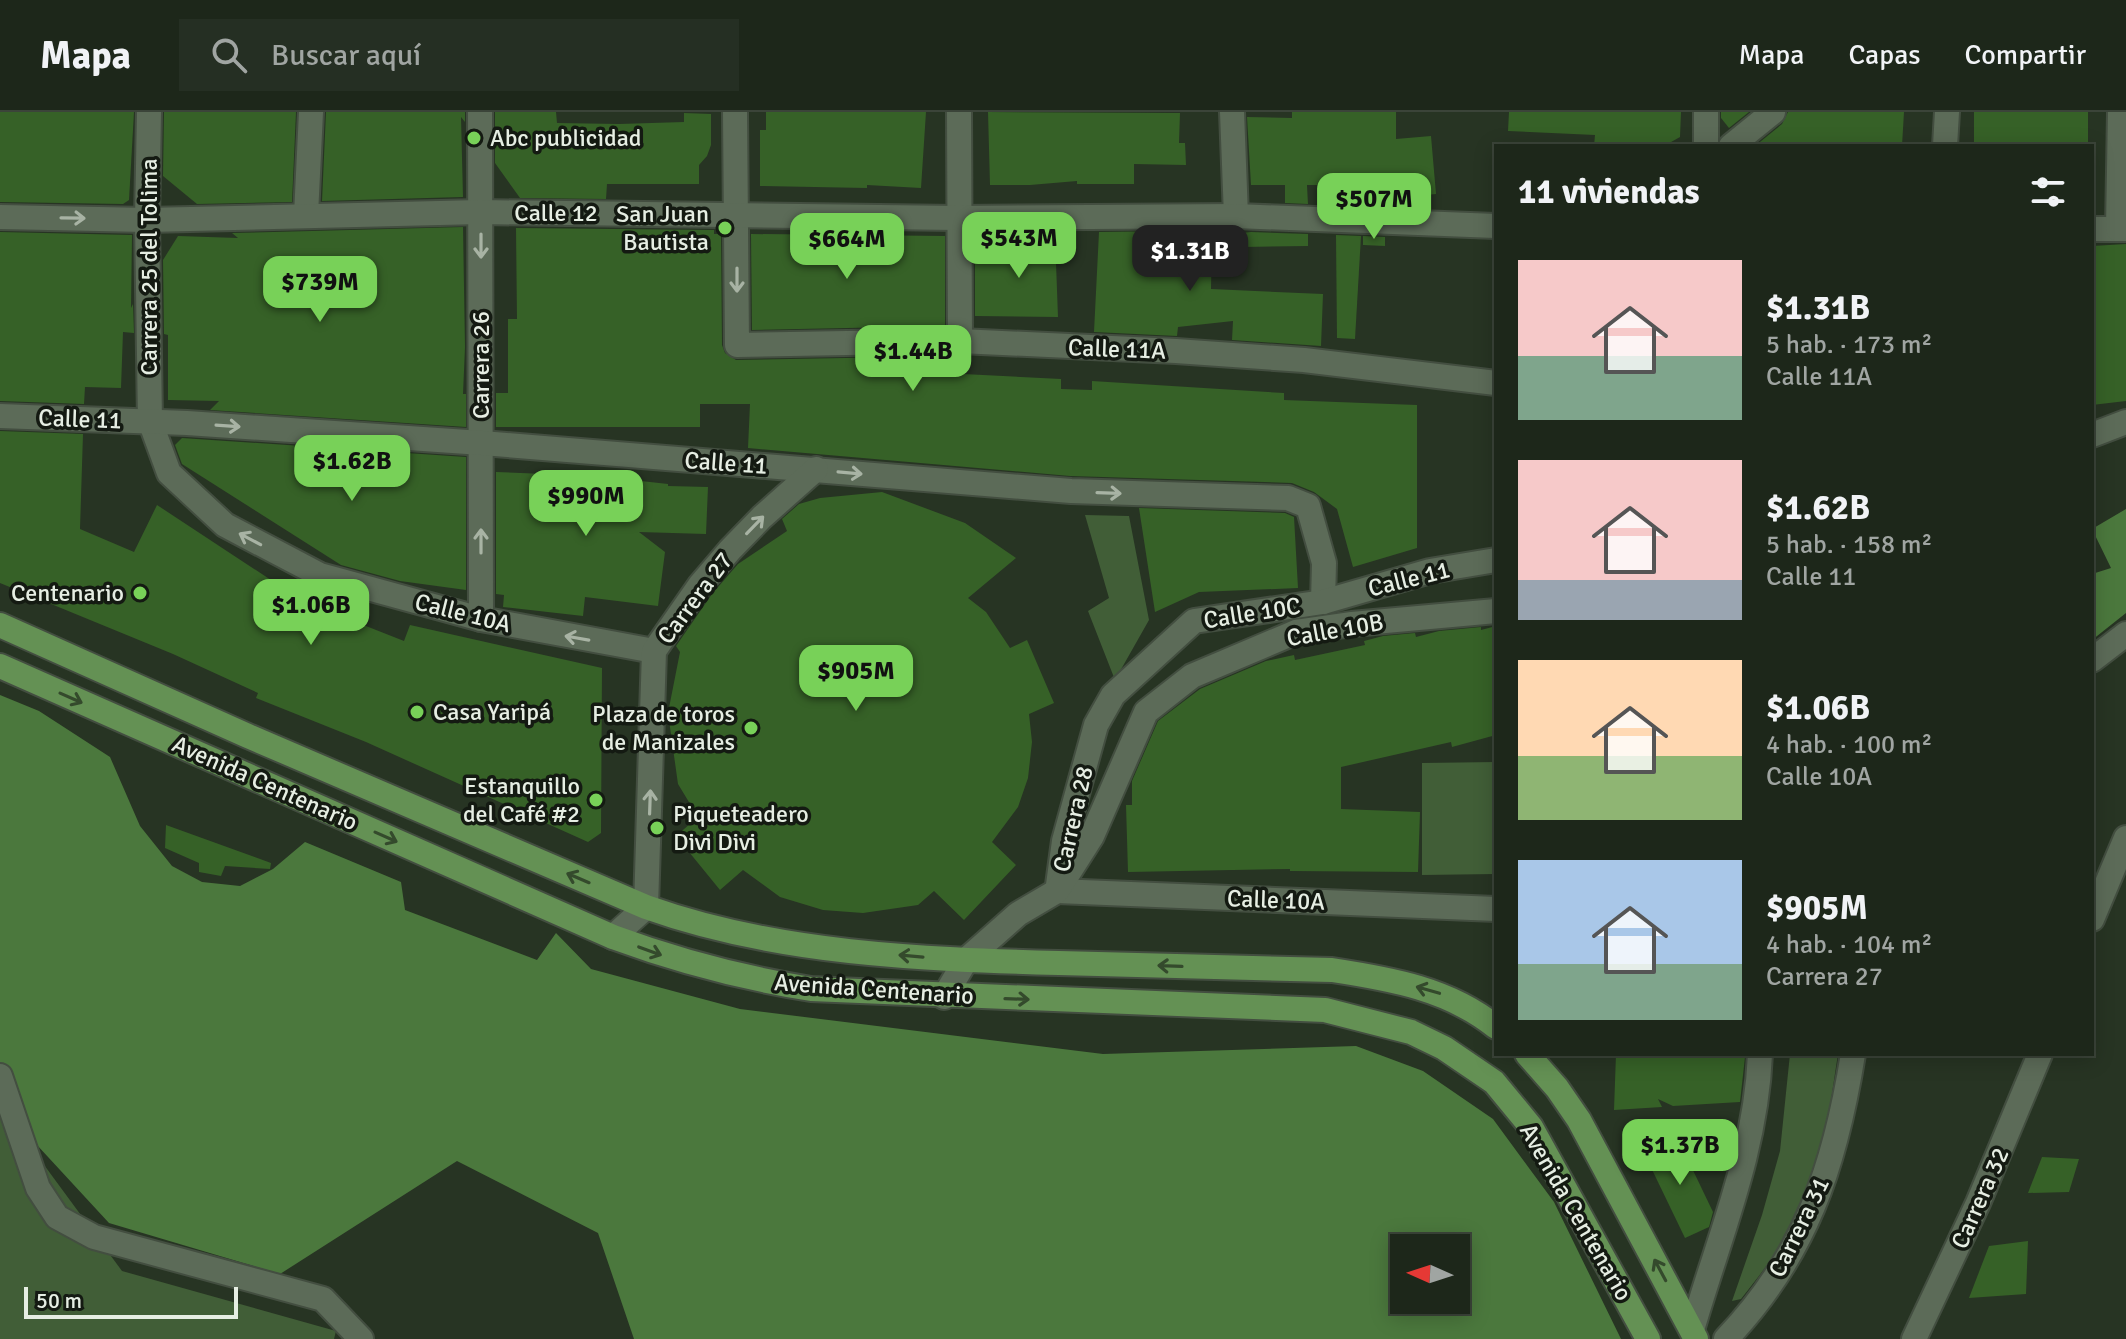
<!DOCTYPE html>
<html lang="es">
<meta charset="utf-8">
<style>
:root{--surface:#1d271a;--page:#252f23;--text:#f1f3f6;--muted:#a0a5a2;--line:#3b4439;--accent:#78d158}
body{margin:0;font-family:Signika,sans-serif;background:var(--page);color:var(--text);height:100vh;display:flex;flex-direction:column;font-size:30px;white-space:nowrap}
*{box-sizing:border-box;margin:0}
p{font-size:26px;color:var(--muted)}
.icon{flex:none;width:44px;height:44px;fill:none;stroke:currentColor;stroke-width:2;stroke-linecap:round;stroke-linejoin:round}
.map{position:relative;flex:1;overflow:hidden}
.sheet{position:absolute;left:1494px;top:32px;width:600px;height:912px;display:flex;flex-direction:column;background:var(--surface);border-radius:0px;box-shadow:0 4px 20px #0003,0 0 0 2px var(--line)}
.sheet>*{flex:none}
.needle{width:52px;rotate:273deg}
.fabs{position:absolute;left:1390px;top:1122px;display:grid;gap:16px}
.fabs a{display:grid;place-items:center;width:80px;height:80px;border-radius:0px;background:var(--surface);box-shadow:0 4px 20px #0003,0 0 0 2px var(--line);font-size:40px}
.scale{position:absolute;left:24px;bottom:20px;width:214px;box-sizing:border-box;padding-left:8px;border:4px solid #e6eee3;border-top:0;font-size:22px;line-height:28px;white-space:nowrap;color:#e6eee3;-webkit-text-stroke:6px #141a12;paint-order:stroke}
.price{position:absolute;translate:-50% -68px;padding:0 18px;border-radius:16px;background:var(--accent);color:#111;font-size:26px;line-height:52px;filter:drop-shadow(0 2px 4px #0008)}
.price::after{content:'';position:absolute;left:50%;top:48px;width:24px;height:18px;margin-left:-12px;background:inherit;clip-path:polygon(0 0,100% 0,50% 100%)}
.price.on{background:#222;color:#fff}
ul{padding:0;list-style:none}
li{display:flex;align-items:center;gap:24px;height:200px;padding:0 24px}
li span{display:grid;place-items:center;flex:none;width:224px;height:160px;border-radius:0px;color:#555}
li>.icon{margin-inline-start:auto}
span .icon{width:96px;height:96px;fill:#fffc;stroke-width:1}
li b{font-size:34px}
h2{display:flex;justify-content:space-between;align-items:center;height:96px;padding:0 24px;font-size:34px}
header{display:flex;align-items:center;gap:48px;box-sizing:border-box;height:112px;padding:0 40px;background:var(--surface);border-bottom:2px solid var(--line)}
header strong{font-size:38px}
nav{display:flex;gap:44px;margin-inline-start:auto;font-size:28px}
.search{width:560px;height:72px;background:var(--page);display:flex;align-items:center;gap:20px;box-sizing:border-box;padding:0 28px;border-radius:0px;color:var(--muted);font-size:30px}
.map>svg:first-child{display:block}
</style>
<header>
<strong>Mapa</strong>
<div class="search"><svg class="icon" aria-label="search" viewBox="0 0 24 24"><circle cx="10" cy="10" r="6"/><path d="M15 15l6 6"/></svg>Buscar aquí</div>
<nav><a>Mapa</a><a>Capas</a><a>Compartir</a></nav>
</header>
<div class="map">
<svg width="2126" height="1227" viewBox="0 0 2126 1227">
<rect width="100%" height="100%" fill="#273423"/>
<g fill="#415e37">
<polygon points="1085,403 1129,404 1149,508 1115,568 1088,499 1109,486"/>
<polygon points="1496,650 1496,762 1422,763 1422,651"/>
<path d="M1790,942H1838C1830,992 1825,1047 1804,1094C1788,1127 1763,1159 1741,1187L1732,1189L1762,1103L1780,1039Z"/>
<polygon points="0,993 122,1159 336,1219 334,1227 0,1227"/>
</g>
<g fill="#4b783d" fill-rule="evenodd">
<polygon points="2126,397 2126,501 2092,528 2092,462 2111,456 2092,417"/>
<path d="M0,583L39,599L110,645L140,714L172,754L202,770L240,774L273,757L305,730L401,770L405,798L537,848L556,821L591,857L740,897L1103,942L1356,934L1423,959L1493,1007L1554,1090L1621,1227H634L598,1121L457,1049L280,1162L109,1111L0,993ZM1404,1136H1456V1188H1404Z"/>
</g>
<g fill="#366127">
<polygon points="0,0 134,0 129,88 123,92 0,90"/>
<polygon points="164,0 296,0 292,90 197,92 163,64"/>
<polygon points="326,0 465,0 465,10 461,5 463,85 322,89"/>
<polygon points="495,0 556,0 557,11 619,12 684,10 684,1 711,2 711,33 707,44 699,53 699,72 607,72 606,87 520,86 495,51"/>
<polygon points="766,0 926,0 921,76 867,73 867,76 760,74 760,18 766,18"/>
<polygon points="988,0 1180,1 1179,31 1185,31 1186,53 1134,52 1134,72 1077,72 1077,69 1030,73 990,73"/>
<polygon points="1292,0 1396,0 1396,27 1431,24 1436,82 1387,87 1387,95 1363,94 1363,73 1307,73 1308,92 1285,91 1285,73 1251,73 1247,5 1292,6"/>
<polygon points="1509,0 1681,0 1680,25 1664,34 1594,34 1595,23 1508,19"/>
<polygon points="1721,0 1749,0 1729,16 1721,6"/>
<polygon points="1788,0 1904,0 1902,34 1755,34 1782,12"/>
<rect x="1974" y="0" width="114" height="34"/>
<polygon points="463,115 465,235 463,282 466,282 466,315 210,298 219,289 168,288 168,223 164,222 163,148 178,124 238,126 232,121"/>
<polygon points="516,116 714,118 714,122 721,122 722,233 725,241 736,248 956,244 956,252 964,253 963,262 1061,267 1061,277 1092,278 1092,269 1284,281 1284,288 1417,293 1417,436 1353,455 1337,397 1314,380 1292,371 1070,364 748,336 750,292 700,292 700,315 496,315 496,281 508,281 508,207 517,207"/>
<polygon points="1178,119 1212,121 1211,177 1323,182 1321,234 1232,228 1233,209 1178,215 1177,224 1094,220 1099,120"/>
<polygon points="0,120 132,123 131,196 133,192 134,221 123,220 121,276 85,275 84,292 0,289"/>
<polygon points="1251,120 1308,122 1308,134 1243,135 1242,121"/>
<polygon points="751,122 945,124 945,214 752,218"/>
<polygon points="1055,123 1058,205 975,204 975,152 1011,136 1010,125"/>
<polygon points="1336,123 1361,124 1355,227 1337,226"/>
<polygon points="1363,124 1385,125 1385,134 1363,133"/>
<polygon points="2126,132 2126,289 2092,293 2092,134"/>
<polygon points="0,319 83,322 80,417 134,440 157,393 271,468 269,481 300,488 404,529 410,513 602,556 601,721 588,730 366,630 256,586 258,581 173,542 0,471"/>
<polygon points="182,326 466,345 466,478 400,469 341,453 182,352 175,333"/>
<polygon points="496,360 596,364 668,372 668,374 708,375 706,422 639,420 665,440 658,494 585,485 583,504 503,495 504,483 496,482"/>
<polygon points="882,380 965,411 1016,446 968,486 986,500 1010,536 1027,528 1054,591 1029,602 1032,630 1028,666 1018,695 992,730 1016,753 964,808 934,779 918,793 863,801 823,798 780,785 743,758 720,778 676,724 698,705 678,672 668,601 680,540 676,534 712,482 738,452 787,419 782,407 799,392 820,386"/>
<polygon points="1139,396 1285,401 1294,405 1298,476 1199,480 1155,500"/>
<polygon points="1496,514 1496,623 1452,635 1451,630 1341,655 1341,697 1420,700 1418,760 1290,759 1290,757 1128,760 1126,693 1132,693 1132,669 1158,609 1200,577 1266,549 1294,543 1295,548 1365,533 1364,529 1383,524 1415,521 1416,525 1439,519 1481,515 1481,518"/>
<polygon points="166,713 271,751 270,757 225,754 221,764 199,760 199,751 165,736"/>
<polygon points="1616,942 1745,945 1740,990 1673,994 1658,987 1662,995 1614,998"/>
<polygon points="1677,1025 1713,1100 1709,1115 1685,1126 1644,1041"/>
<polygon points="2042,1045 2079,1047 2069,1080 2028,1081"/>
<polygon points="2028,1129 2026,1182 1969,1186 1989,1134"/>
</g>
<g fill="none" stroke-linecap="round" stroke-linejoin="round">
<defs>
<g id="minor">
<polyline points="149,0 147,108 150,309 169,361 225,413 320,463 481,507 654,539"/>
<polyline points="480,0 481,507"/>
<polyline points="735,0 737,233 960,229 1176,239 1304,248 1496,271"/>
<polyline points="959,0 960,229"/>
<polyline points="1232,0 1236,104"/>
<polyline points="1706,34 1706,0"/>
<polyline points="1731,34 1773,0"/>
<polyline points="1945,34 1947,0"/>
<polyline points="306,103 311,0"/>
<polyline points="0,105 147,108 480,100 958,106 1236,104 1496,114"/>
<polyline points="2092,117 2126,117"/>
<polyline points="2118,117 2120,0"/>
<polyline points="0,304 187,311 482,331 1071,379 1288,386 1308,394 1324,451 1323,490"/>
<polyline points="2092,323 2126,310"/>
<polyline points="2092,548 2126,522"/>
<polyline points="1058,773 1064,729 1096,613 1113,583 1194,509 1323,490 1430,459 1496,448"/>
<polyline points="1057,779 1496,797"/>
<polyline points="2092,807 2126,726"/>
<polyline points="613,825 646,795 654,539 700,473 730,438 762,405 816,357"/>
<polyline points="944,885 966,848 1018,802 1057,779 1092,724 1146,600 1192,564 1296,520 1352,512 1496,499"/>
<polyline points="0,964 38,1076 57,1105 94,1125 323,1187 361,1227"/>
<path d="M1692,1218C1719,1124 1756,1041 1760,942"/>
<path d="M1726,1227C1806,1143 1835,1054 1853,942"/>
<polyline points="1914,1227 1978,1091 2040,942"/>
</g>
<g id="major">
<path d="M0,513L248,624L646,795C778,842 920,847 1059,851C1150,853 1241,856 1332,858C1391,867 1449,877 1496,915"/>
<path d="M0,554L613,825C678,849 743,866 811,877L1325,898L1411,920L1444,936L1494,970L1531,1015L1648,1227"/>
<polyline points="1527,942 1557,976 1579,1008 1696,1227"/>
</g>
</defs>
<use href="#minor" stroke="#434e40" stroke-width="28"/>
<use href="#major" stroke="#434e40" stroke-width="28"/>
<use href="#minor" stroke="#5c6b58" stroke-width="24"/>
<use href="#major" stroke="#649154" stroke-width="24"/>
</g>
<defs><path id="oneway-shaft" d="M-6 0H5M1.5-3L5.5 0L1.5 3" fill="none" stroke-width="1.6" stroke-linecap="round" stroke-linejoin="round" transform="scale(2)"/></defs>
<g stroke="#a8b3a4">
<use href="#oneway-shaft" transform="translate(73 106) rotate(1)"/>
<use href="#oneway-shaft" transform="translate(481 134) rotate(90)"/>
<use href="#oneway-shaft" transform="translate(737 168) rotate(90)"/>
<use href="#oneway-shaft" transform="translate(228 314) rotate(4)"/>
<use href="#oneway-shaft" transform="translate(850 361) rotate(5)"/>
<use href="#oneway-shaft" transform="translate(1109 381) rotate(2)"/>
<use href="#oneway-shaft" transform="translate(755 413) rotate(-46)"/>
<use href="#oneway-shaft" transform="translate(250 427) rotate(-152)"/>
<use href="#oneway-shaft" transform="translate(481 429) rotate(-90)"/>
<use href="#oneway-shaft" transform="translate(577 526) rotate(-170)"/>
<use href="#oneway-shaft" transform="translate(650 690) rotate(-88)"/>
</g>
<g stroke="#344a2c">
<use href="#oneway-shaft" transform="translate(71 586) rotate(24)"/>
<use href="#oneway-shaft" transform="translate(386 725) rotate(24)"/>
<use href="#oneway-shaft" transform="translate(578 766) rotate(-157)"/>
<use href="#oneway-shaft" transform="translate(650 839) rotate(20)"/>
<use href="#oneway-shaft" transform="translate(911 844) rotate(-175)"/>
<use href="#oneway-shaft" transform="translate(1170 854) rotate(-178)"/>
<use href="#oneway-shaft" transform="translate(1428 878) rotate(-164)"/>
<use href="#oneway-shaft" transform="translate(1017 887) rotate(2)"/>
<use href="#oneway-shaft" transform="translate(1660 1158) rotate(-118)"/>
</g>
<g fill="#78d158" stroke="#141a12" stroke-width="3">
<circle cx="474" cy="26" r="8"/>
<circle cx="725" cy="116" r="8"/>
<circle cx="140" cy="481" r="8"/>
<circle cx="417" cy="600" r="8"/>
<circle cx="751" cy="616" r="8"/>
<circle cx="596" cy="688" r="8"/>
<circle cx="657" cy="716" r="8"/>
</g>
<g text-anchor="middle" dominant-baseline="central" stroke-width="7" stroke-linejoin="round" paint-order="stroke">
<g font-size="24" fill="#e6eee3" stroke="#141a12" text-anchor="end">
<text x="490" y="26" text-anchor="start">Abc publicidad</text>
<text x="709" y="102">San Juan<tspan x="709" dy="28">Bautista</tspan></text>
<text x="124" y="481">Centenario</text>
<text x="433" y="600" text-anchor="start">Casa Yaripá</text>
<text x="735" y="602">Plaza de toros<tspan x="735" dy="28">de Manizales</tspan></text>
<text x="580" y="674">Estanquillo<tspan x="580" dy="28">del Café #2</tspan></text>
<text x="673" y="702" text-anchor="start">Piqueteadero<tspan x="673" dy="28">Divi Divi</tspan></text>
</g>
<g font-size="24" fill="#e6eee3" stroke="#141a12">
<text x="556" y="101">Calle 12</text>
<text transform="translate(149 155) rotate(-90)">Carrera 25 del Tolima</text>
<text transform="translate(1117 237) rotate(2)">Calle 11A</text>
<text transform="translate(481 253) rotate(-90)">Carrera 26</text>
<text transform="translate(80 307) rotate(2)">Calle 11</text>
<text transform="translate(726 351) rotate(4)">Calle 11</text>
<text transform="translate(1409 467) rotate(-14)">Calle 11</text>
<text transform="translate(695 486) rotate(-53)">Carrera 27</text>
<text transform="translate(463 501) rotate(14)">Calle 10A</text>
<text transform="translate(1252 501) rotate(-9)">Calle 10C</text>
<text transform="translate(1335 518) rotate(-10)">Calle 10B</text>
<text transform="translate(265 671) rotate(24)">Avenida Centenario</text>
<text transform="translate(1073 707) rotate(-77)">Carrera 28</text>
<text transform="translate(1276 788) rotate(2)">Calle 10A</text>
<text transform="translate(874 877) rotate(4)">Avenida Centenario</text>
<text transform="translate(1980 1086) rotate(-66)">Carrera 32</text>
<text transform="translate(1576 1100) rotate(60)">Avenida Centenario</text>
<text transform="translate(1799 1115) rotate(-64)">Carrera 31</text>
</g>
</g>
</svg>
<div class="fabs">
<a><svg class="needle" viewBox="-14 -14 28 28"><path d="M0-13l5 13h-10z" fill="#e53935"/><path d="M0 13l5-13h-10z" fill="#a0a5a2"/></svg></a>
</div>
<div class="scale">50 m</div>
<b class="price" style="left:1374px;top:129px">$507M</b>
<b class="price" style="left:1019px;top:168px">$543M</b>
<b class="price" style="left:847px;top:169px">$664M</b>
<b class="price on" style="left:1190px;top:181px">$1.31B</b>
<b class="price" style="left:320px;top:212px">$739M</b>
<b class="price" style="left:913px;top:281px">$1.44B</b>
<b class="price" style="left:352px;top:391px">$1.62B</b>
<b class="price" style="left:586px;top:426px">$990M</b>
<b class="price" style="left:311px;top:535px">$1.06B</b>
<b class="price" style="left:856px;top:601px">$905M</b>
<b class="price" style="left:1680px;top:1075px">$1.37B</b>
<section class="sheet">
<h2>11 viviendas<svg class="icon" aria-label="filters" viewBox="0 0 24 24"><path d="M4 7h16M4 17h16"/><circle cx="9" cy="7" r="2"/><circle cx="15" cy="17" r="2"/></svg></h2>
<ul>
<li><span style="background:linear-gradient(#f6c9c9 60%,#7fa58c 0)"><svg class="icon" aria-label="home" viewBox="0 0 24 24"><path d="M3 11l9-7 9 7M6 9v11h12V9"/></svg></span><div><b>$1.31B</b><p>5 hab. · 173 m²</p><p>Calle 11A</p></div></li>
<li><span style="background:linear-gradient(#f6c9c9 75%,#9aa5b1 0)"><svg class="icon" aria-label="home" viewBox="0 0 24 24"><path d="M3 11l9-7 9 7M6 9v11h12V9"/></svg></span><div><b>$1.62B</b><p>5 hab. · 158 m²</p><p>Calle 11</p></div></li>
<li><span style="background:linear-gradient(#ffd9b3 60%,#8fb573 0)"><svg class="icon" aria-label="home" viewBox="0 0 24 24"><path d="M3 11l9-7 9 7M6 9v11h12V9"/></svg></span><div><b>$1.06B</b><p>4 hab. · 100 m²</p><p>Calle 10A</p></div></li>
<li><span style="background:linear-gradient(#a9c7e8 65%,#7fa58c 0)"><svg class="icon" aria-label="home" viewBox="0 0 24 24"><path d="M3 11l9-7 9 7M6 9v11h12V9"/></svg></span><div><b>$905M</b><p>4 hab. · 104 m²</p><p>Carrera 27</p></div></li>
</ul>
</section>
</div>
